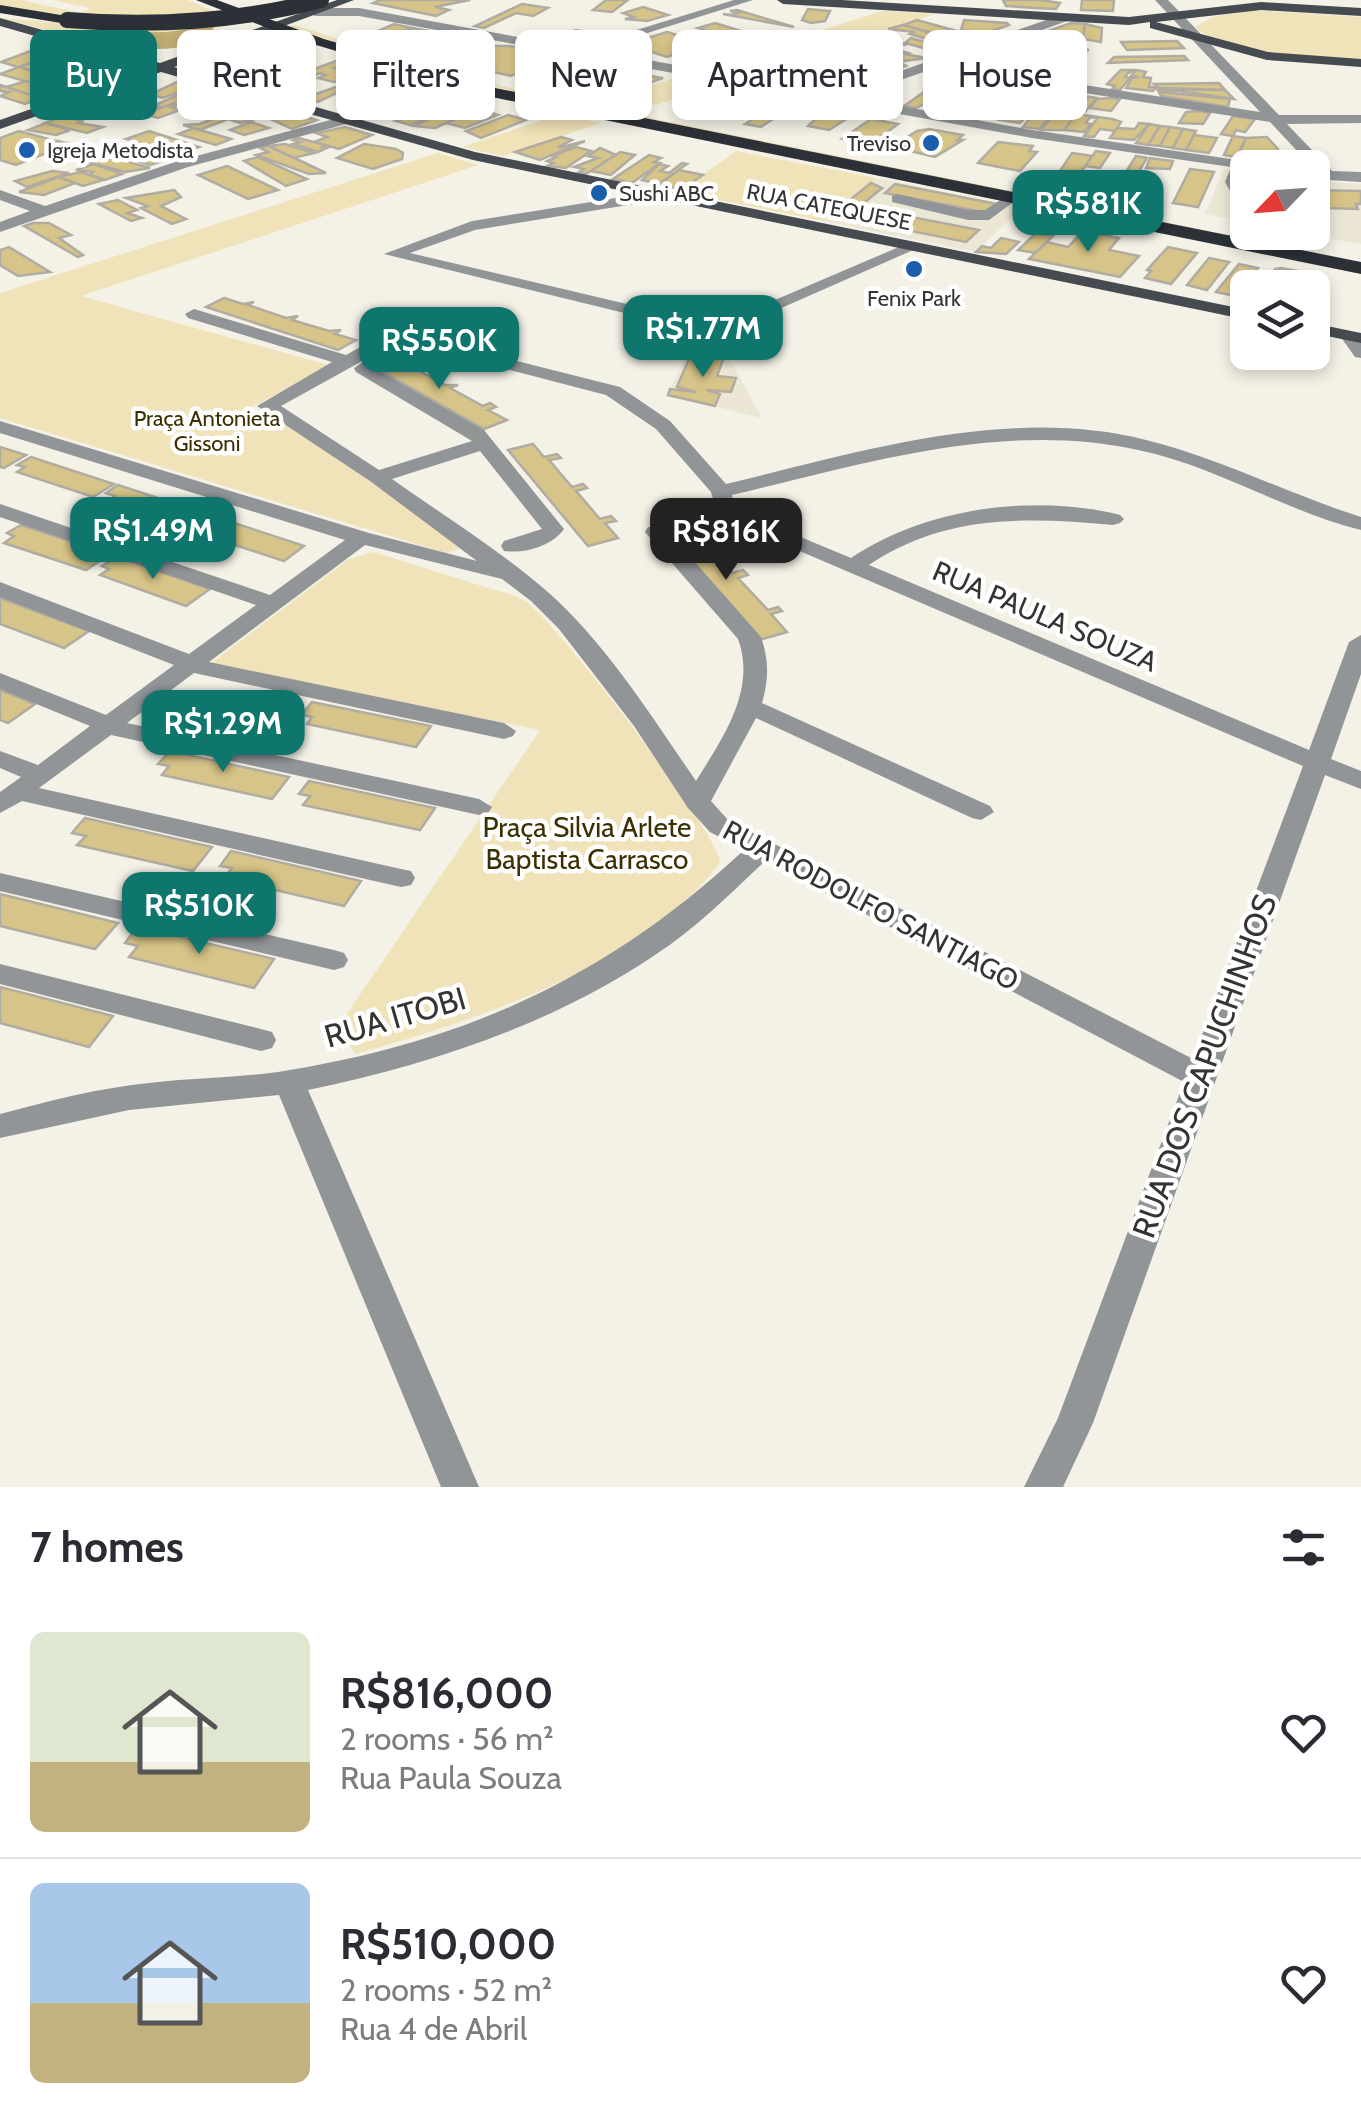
<!DOCTYPE html>
<meta charset="utf-8">
<style>
:root{--surface:#fff;--page:#f7f7f7;--text:#2b2b33;--muted:#7c7c81;--line:#e1e1e2;--accent:#0f766e}
body{margin:0;font-family:Cabin,sans-serif;background:var(--page);color:var(--text);height:100vh;display:flex;flex-direction:column;font-size:38px;white-space:nowrap}
*{box-sizing:border-box;margin:0}
p{font-size:32px;color:var(--muted)}
.icon{flex:none;width:55px;height:55px;fill:none;stroke:currentColor;stroke-width:2;stroke-linecap:round;stroke-linejoin:round}
.map{position:relative;height:1487px;overflow:hidden}
.sheet{display:flex;flex-direction:column;background:var(--surface);flex:1}
.sheet>*{flex:none}
.guide{position:absolute;left:30px;top:30px;width:1302px;height:90px;display:flex;gap:20px}
.needle{width:65px;rotate:245deg}
.tools{position:absolute;left:1230px;top:150px;display:grid;gap:20px}
.tools a{display:grid;place-items:center;width:100px;height:100px;border-radius:15px;background:var(--surface);box-shadow:0 5px 15px #0003;font-size:50px}
.price{position:absolute;translate:-50% -85px;padding:0 22px;border-radius:20px;background:var(--accent);color:#fff;font-size:32px;line-height:65px;filter:drop-shadow(0 2px 5px #0008)}
.price::after{content:'';position:absolute;left:50%;top:60px;width:30px;height:22px;margin-left:-15px;background:inherit;clip-path:polygon(0 0,100% 0,50% 100%)}
.price.selected{background:#222;color:#fff}
ul{padding:0;list-style:none}
li{display:flex;align-items:center;gap:30px;height:250px;padding:0 30px}
li+li{border-top:2px solid var(--line)}
li span{display:grid;place-items:center;flex:none;width:280px;height:200px;border-radius:15px;color:#555}
li>.icon{margin-inline-start:auto}
span .icon{width:120px;height:120px;fill:#fffc;stroke-width:1}
li b{font-size:42px}
h2{display:flex;justify-content:space-between;align-items:center;height:120px;padding:0 30px;font-size:42px}
.chip{padding:0 35px;border-radius:15px;background:var(--surface);box-shadow:0 5px 15px #0003;font-size:35px;line-height:90px}
.chip.selected{background:var(--accent);color:#fff}
.map>svg:first-child{display:block}
</style>
<div class="map">
<svg width="1361" height="1487" viewBox="0 0 1361 1487">
<rect width="100%" height="100%" fill="#f4f1e6"/>
<g fill="#ece7d5">
<polygon points="1224,169 1247,172 1247,222 1205,214"/>
<polygon points="877,178 1022,208 976,252 823,221"/>
<polygon points="1313,181 1361,184 1361,244 1300,233 1312,232"/>
<polygon points="691,342 703,348 724,349 762,418 668,395"/>
</g>
<g fill="#f0e3b9">
<polygon points="0,0 20,0 81,13 90,8 53,0 187,0 232,18 194,42 143,50 118,48 0,18 75,24 0,6"/>
<path d="M1252,10L1361,17V60C1314,56 1231,59 1195,27L1212,17Z"/>
<polygon points="882,11 935,14 746,76 704,68"/>
<polygon points="294,25 447,73 557,99 1361,262 537,97 427,70 287,27"/>
<polygon points="678,77 719,85 656,105 615,97"/>
<polygon points="560,114 601,123 503,156 462,147"/>
<polygon points="736,151 877,178 823,221 679,192"/>
<polygon points="438,153 478,165 81,296 328,365 247,410 294,428 450,537 459,549 446,553 0,418 0,293"/>
<path d="M373,552C410,563 446,575 482,586C496,591 513,593 525,601C555,620 718,833 720,862C645,966 474,1021 355,1054L338,1027L540,730L210,664L349,559Z"/>
</g>
<path fill="#c1ae73" d="M215,26C190,63 122,46 86,38L92,33L166,32Z"/>
<g fill="#d7c488" stroke="#b0aca2" stroke-width="2.5">
<polygon points="380,0 470,0 435,7 449,10 436,16 373,3"/>
<polygon points="606,0 628,0 612,12 593,10"/>
<polygon points="1003,0 1040,0 1060,3 1056,9 1035,8 1006,6"/>
<polygon points="1082,0 1114,0 1113,11 1081,10"/>
<polygon points="522,4 548,8 533,16 516,13 484,28 475,26"/>
<polygon points="643,7 668,15 647,21 625,19 634,17 623,13"/>
<polygon points="808,9 830,11 825,21 811,23 802,20"/>
<polygon points="737,10 794,27 723,14 732,15 738,13 730,11"/>
<polygon points="917,20 971,35 959,40 903,25"/>
<polygon points="964,20 1007,23 1009,25 980,35 961,30"/>
<polygon points="715,23 767,39 768,40 755,45 698,28"/>
<polygon points="1071,23 1085,24 1083,39 1048,31"/>
<polygon points="394,24 412,28 383,39 369,35"/>
<polygon points="1085,24 1102,28 1101,42 1083,39"/>
<polygon points="903,25 962,42 949,46 910,34 915,32 888,29"/>
<polygon points="412,28 429,31 400,44 383,39"/>
<polygon points="576,30 589,33 606,32 587,42 562,37"/>
<polygon points="667,32 707,44 667,57 627,44"/>
<polygon points="423,34 442,37 415,49 400,44"/>
<polygon points="875,34 894,40 872,39 907,44 893,48 860,39"/>
<polygon points="442,37 458,40 432,53 415,49"/>
<polygon points="1043,37 1089,50 1066,50 1030,41"/>
<polygon points="911,38 936,45 949,46 934,51 905,43"/>
<polygon points="860,39 908,53 904,54 927,58 905,61 853,41"/>
<polygon points="1177,41 1184,48 1127,50 1121,42"/>
<polygon points="478,43 496,46 469,59 451,56"/>
<polygon points="496,46 511,46 557,54 511,76 460,64"/>
<polygon points="1018,46 1056,57 1044,61 1037,59 1046,56 1041,54 1031,58 999,49"/>
<polygon points="41,47 63,53 18,67 1,62"/>
<polygon points="999,49 1031,58 1017,62 986,53"/>
<polygon points="239,50 257,55 208,72 190,66"/>
<polygon points="263,53 273,56 221,74 210,71"/>
<polygon points="877,54 896,59 906,66 898,68 890,66 897,64 864,58"/>
<polygon points="285,55 295,58 230,81 214,76"/>
<polygon points="76,56 98,62 52,77 19,67 31,63 43,67"/>
<polygon points="1184,56 1188,60 1108,63 1114,57"/>
<polygon points="559,58 583,63 550,79 525,74"/>
<polygon points="341,59 353,62 334,68 355,75 334,82 318,78 326,75 320,73 280,91 266,87"/>
<polygon points="821,59 875,77 858,82 804,65"/>
<polygon points="105,60 129,66 130,70 84,86 52,77"/>
<polygon points="1071,61 1083,67 1055,78 1037,74"/>
<polygon points="293,63 310,68 274,81 257,76"/>
<polygon points="785,63 800,68 781,68 796,72 778,78 761,73"/>
<polygon points="1041,63 1058,65 1032,76 1021,75 1030,72 1022,69"/>
<polygon points="600,65 631,70 588,92 552,85 582,69 590,71"/>
<polygon points="19,67 52,77 75,84 56,90 0,74"/>
<polygon points="1121,70 1136,70 1128,73 1125,77 1130,78 1120,90 1112,89 1115,86 1107,84"/>
<polygon points="1136,70 1146,72 1143,77 1151,78 1149,87 1156,87 1153,91 1126,88 1132,78 1139,77 1131,76"/>
<polygon points="951,72 973,75 958,86 939,83"/>
<polygon points="637,74 663,78 621,93 607,92"/>
<polygon points="973,75 981,77 978,79 992,81 977,92 964,90 970,86 961,84"/>
<polygon points="358,79 364,80 318,102 305,98"/>
<polygon points="26,81 56,90 65,93 46,100 6,87"/>
<polygon points="179,81 198,86 162,98 151,94"/>
<polygon points="1219,83 1225,90 1159,88 1154,84"/>
<polygon points="0,85 6,87 41,98 25,104 0,96 9,92 0,91"/>
<polygon points="1012,85 1035,89 1023,100 999,95"/>
<polygon points="931,87 952,90 916,108 904,106"/>
<polygon points="373,88 391,93 362,104 338,101"/>
<polygon points="1050,88 1056,89 1040,104 1017,105 1035,89"/>
<polygon points="191,89 204,92 163,108 155,105"/>
<polygon points="1157,89 1225,90 1234,99 1179,91 1159,92"/>
<polygon points="966,91 977,92 963,103 953,104 960,105 951,112 933,109"/>
<polygon points="204,92 218,96 190,106 181,104 171,107 180,110 158,118 144,114"/>
<polygon points="716,92 745,94 758,100 740,108 743,111 734,117 693,108"/>
<polygon points="1159,92 1191,95 1230,99 1228,107 1161,96"/>
<polygon points="117,95 146,103 149,107 143,109 162,107 144,114 135,112 140,110 93,100"/>
<polygon points="1075,95 1097,98 1085,112 1063,109"/>
<polygon points="1111,98 1120,99 1111,111 1090,108 1097,99"/>
<polygon points="255,102 265,105 200,130 183,125 200,124"/>
<polygon points="1017,105 1033,110 1020,123 999,120 1008,112 1016,113 1021,109 1014,107"/>
<polygon points="456,106 462,108 447,114 460,117 435,128 414,126"/>
<polygon points="435,109 444,111 410,125 396,121"/>
<polygon points="479,109 498,115 465,128 446,123"/>
<polygon points="768,109 784,112 761,127 745,124"/>
<polygon points="259,110 274,114 240,123 231,120"/>
<polygon points="283,110 317,120 292,129 266,117"/>
<polygon points="825,110 853,115 829,130 808,126"/>
<polygon points="1036,110 1056,111 1039,129 1023,127"/>
<polygon points="1200,111 1210,113 1203,124 1179,123 1186,112"/>
<polygon points="1066,112 1077,114 1064,130 1041,130 1050,119"/>
<polygon points="1077,114 1098,117 1089,118 1086,123 1091,124 1084,132 1064,130"/>
<polygon points="508,115 526,120 481,138 466,131"/>
<polygon points="63,116 82,121 78,123 103,127 87,133 45,123"/>
<polygon points="1233,116 1255,119 1245,132 1236,130 1233,136 1221,134"/>
<polygon points="1098,117 1112,119 1121,122 1115,131 1100,129 1094,137 1084,136"/>
<polygon points="871,119 898,124 870,145 842,139"/>
<polygon points="251,122 269,128 244,135 230,130"/>
<polygon points="46,123 60,127 68,131 56,135 28,130"/>
<polygon points="1139,123 1149,124 1134,140 1110,138 1117,128 1135,129"/>
<polygon points="1149,124 1160,126 1148,145 1136,143"/>
<polygon points="1160,126 1170,127 1160,146 1148,145"/>
<polygon points="345,127 372,135 339,149 314,142 327,137 316,133"/>
<polygon points="1170,127 1183,129 1173,148 1160,146"/>
<polygon points="194,128 200,130 231,139 216,145 178,134"/>
<polygon points="929,129 963,135 957,140 963,140 935,157 901,149 904,145 901,141 917,131"/>
<polygon points="1183,129 1196,131 1186,150 1173,148"/>
<polygon points="19,131 52,140 86,147 66,155 57,152 72,146 67,145 16,165 0,160 0,138"/>
<polygon points="149,131 199,147 176,155 126,139"/>
<polygon points="1194,135 1217,138 1209,153 1186,150"/>
<polygon points="1233,136 1246,138 1237,157 1224,155"/>
<polygon points="561,137 572,140 558,147 562,147 585,141 540,160 515,152"/>
<polygon points="1267,137 1278,149 1271,159 1239,154 1246,138"/>
<polygon points="298,138 325,145 322,147 327,148 318,152 293,144 300,142 293,140"/>
<polygon points="998,142 1033,146 1029,151 1037,152 1020,171 978,163"/>
<polygon points="285,144 314,153 293,158 268,146"/>
<polygon points="364,144 396,149 403,153 402,159 373,169 337,158"/>
<polygon points="268,146 305,163 326,173 309,174 256,155 268,152 260,148"/>
<polygon points="576,147 591,151 566,168 547,166 553,163 547,161 556,157 552,156"/>
<polygon points="600,148 616,155 586,174 579,172 584,169 574,167 598,158 588,156"/>
<polygon points="135,150 166,160 150,165 128,158 140,154 128,152"/>
<polygon points="1096,151 1110,153 1100,168 1085,166"/>
<polygon points="620,152 635,155 611,175 591,171"/>
<polygon points="1072,153 1092,156 1080,174 1060,171"/>
<polygon points="649,155 661,158 654,162 660,163 632,183 613,179"/>
<polygon points="1136,156 1147,158 1128,190 1116,188"/>
<polygon points="117,157 120,159 150,168 125,172 88,162"/>
<polygon points="258,157 307,179 286,186 244,161"/>
<polygon points="1150,158 1173,161 1170,169 1146,168"/>
<polygon points="682,163 687,164 659,184 642,180 659,164 668,166 660,171 669,173"/>
<polygon points="93,164 114,171 122,174 105,180 90,175 93,172 76,170"/>
<polygon points="227,166 278,190 248,199 198,175"/>
<polygon points="1190,169 1214,172 1198,207 1173,203"/>
<polygon points="679,170 703,175 684,188 655,187"/>
<polygon points="52,171 69,173 27,187 15,181"/>
<polygon points="81,172 87,174 103,180 83,186 58,177"/>
<polygon points="58,177 75,183 44,195 19,192"/>
<polygon points="871,183 882,188 859,207 979,230 966,242 831,215"/>
<polygon points="895,184 997,204 988,213 885,193"/>
<polygon points="174,190 181,197 161,206 186,219 172,224 141,208 148,206 126,198"/>
<polygon points="1312,190 1361,191 1361,204 1356,204 1358,209 1324,208 1321,203 1312,203"/>
<polygon points="118,200 137,210 127,213 142,218 131,221 99,204"/>
<polygon points="33,223 49,223 71,235 59,238 83,255 78,257 24,226"/>
<polygon points="1083,231 1119,238 1109,250 1139,256 1120,277 1029,259 1047,242 1068,247"/>
<polygon points="1036,233 1053,236 1035,253 1018,250"/>
<polygon points="1001,238 1019,242 1006,254 976,252 982,246 991,248"/>
<polygon points="9,247 50,272 18,276 0,265 0,250"/>
<polygon points="1168,247 1197,253 1171,284 1145,278 1151,271 1147,270"/>
<polygon points="1209,258 1229,262 1207,290 1187,285"/>
<polygon points="1239,264 1258,268 1235,296 1216,292"/>
<polygon points="1281,268 1309,273 1312,276 1304,288 1267,288 1275,269"/>
<polygon points="224,298 243,304 254,302 248,305 286,318 298,316 292,320 329,331 341,330 335,334 356,340 338,350 206,307"/>
<polygon points="691,354 724,357 717,376 736,378 731,392 706,390 720,394 715,406 668,395 670,389 696,392 677,387"/>
<polygon points="392,356 409,365 417,362 422,365 414,368 445,385 458,385 450,388 483,406 490,403 496,407 488,410 507,420 484,429 369,364"/>
<polygon points="533,444 544,457 557,454 561,458 549,460 572,487 583,484 587,488 576,491 600,519 611,516 616,521 605,523 618,538 588,546 508,450"/>
<polygon points="0,447 26,455 4,468 0,467"/>
<polygon points="31,457 114,484 93,497 17,472 25,467 17,465"/>
<polygon points="118,485 207,514 186,529 105,503 115,496 106,493"/>
<polygon points="213,516 304,546 284,561 198,533 207,527 200,524"/>
<polygon points="21,525 110,554 86,570 4,543 14,536 7,533"/>
<polygon points="688,525 700,537 711,534 716,539 704,542 732,573 743,570 748,575 738,578 768,610 778,607 782,611 771,614 787,632 759,640 662,531"/>
<polygon points="117,557 210,589 186,606 100,575 109,569 102,566"/>
<polygon points="0,598 89,631 64,648 0,624"/>
<polygon points="0,690 35,704 8,723 0,720"/>
<polygon points="312,702 431,726 416,747 307,724 312,717 302,715"/>
<polygon points="170,751 289,777 272,799 162,775 169,766 158,764"/>
<polygon points="309,781 435,808 420,830 303,805 310,796 299,794"/>
<polygon points="85,818 212,847 193,871 77,845 86,836 72,833"/>
<polygon points="231,851 361,881 344,906 224,878 232,868 220,866"/>
<polygon points="0,894 118,923 95,949 0,926"/>
<polygon points="137,927 274,959 254,988 129,957 138,946 125,943"/>
<polygon points="0,987 113,1016 89,1047 0,1023"/>
</g>
<g fill="none" stroke-linecap="round" stroke-linejoin="round">
<polyline stroke="#cecbc2" stroke-width="14" stroke-dasharray="14 6" stroke-linecap="butt" points="206,61 227,54"/>
<g fill="#929598" fill-rule="evenodd">
<polygon points="734,0 753,0 593,50 835,94 1066,13 1070,20 947,64 1260,112 1155,0 1168,0 1279,115 1361,115 1361,123 1287,124 1332,171 1361,172 1361,182 1312,179 1315,170 1270,122 932,69 852,97 1032,130 1272,165 1274,168 1245,169 1241,182 1248,196 1248,209 1237,203 1225,182 1231,167 1032,138 359,16 315,16 309,12 315,8 359,8 578,48"/>
<polygon points="185,53 211,58 213,61 206,65 180,60 180,54"/>
<polygon points="345,116 352,120 350,123 188,167 0,232 0,222 30,211 0,200 0,190 45,206 178,161"/>
<polygon points="660,191 665,193 665,199 475,230 410,253 716,325 906,244 920,247 718,336 384,254 472,221"/>
<polygon points="897,194 968,210 985,210 1011,193 1019,198 989,220 968,220 892,202 892,196"/>
<path d="M194,309L346,355L373,340L410,334L620,387L670,421L726,484C861,452 1007,405 1146,440C1220,458 1288,494 1361,517V530C1284,511 1216,466 1138,450C1002,420 864,464 732,495L734,506L743,513L851,558C925,508 1034,493 1120,515L1124,519L1120,523L1113,525C1027,517 944,514 869,565L1309,750L1349,642L1361,635V674L1331,759L1361,771V789L1325,775L1093,1423L1063,1487H1024L1058,1418L1184,1082L765,861C730,894 695,929 655,955C551,1025 429,1065 308,1090L479,1487H441L279,1095L129,1110L0,1138V1114C49,1101 98,1088 149,1083C192,1078 235,1078 278,1072C463,1043 607,978 744,850L710,832L688,808L634,726L559,629L531,601L502,579L365,545L209,662L504,723L516,731L513,736L504,739L194,673L127,723L479,799L492,807L488,813L479,815L111,735L39,788L401,869L411,871L415,878L411,885L401,887L22,801L0,813V792L21,777L0,768V751L38,765L90,726L0,689V673L106,715L174,665L0,597V582L189,654L256,605L0,517V504L270,595L345,540L0,433V421L369,533L477,561L370,481L257,406L332,362L188,318L185,314ZM410,344L606,395L656,429L711,492L717,513L729,521L1303,766L1193,1059L728,820L711,801L756,718L972,818L981,820L994,812L990,806L762,703C769,679 769,660 761,637L664,527H648L645,532L738,639C757,690 722,739 696,781C652,717 607,645 549,593C501,551 444,516 392,479L480,451L542,529L504,541L501,546L504,551C525,554 552,546 564,529L484,430L363,362L354,368L356,372L472,441L379,470L281,406L384,349Z"/>
<polygon points="1349,331 1361,340 1361,358 1355,357 1340,336"/>
<polygon points="0,873 334,950 344,953 348,960 344,967 334,970 0,891"/>
<polygon points="0,964 261,1029 272,1032 276,1040 272,1048 261,1051 0,984"/>
</g>
<g fill="#464b51" fill-rule="evenodd">
<polygon points="337,0 354,0 174,67 475,152 1248,310 1248,320 473,160 161,72 0,129 0,120 147,68 0,26 0,18 160,63"/>
<polygon points="777,0 842,0 1129,17 1261,2 1361,8 1361,16 1261,10 1156,22 1268,52 1361,59 1361,67 1267,60 1150,28 1150,22 1129,25 783,4"/>
<polygon points="1312,323 1361,333 1361,343 1312,333"/>
</g>
<g fill="#2c3138" fill-rule="evenodd">
<polygon points="196,0 217,0 324,39 485,86 1361,262 1361,274 482,95 293,38 225,47 220,45 220,39 278,32"/>
<polygon points="0,5 67,16 74,20 67,24 0,13"/>
</g>
<path stroke="#2c3138" stroke-width="16" d="M67,20C154,27 237,22 321,0"/>
</g>
<g fill="#1b5eae" stroke="#fff" stroke-width="4">
<circle cx="931" cy="143" r="10"/>
<circle cx="27" cy="150" r="10"/>
<circle cx="599" cy="193" r="10"/>
<circle cx="914" cy="269" r="10"/>
</g>
<g text-anchor="middle" dominant-baseline="central" stroke-width="9" stroke-linejoin="round" paint-order="stroke">
<g font-size="22" fill="#353430" stroke="#fff" text-anchor="start">
<text x="911" y="143" text-anchor="end">Treviso</text>
<text x="47" y="150">Igreja Metodista</text>
<text x="619" y="193">Sushi ABC</text>
<text x="914" y="298" text-anchor="middle">Fenix Park</text>
</g>
<g font-size="22" fill="#353430" stroke="#fff">
<text transform="translate(829 207) rotate(11)">RUA CATEQUESE</text>
</g>
<g font-size="22" fill="#3c2f00" stroke="#fff">
<text x="207" y="418">Praça Antonieta<tspan x="207" dy="25">Gissoni</tspan></text>
</g>
<g font-size="28" fill="#353430" stroke="#fff">
<text transform="translate(1045 616) rotate(23)">RUA PAULA SOUZA</text>
<text transform="translate(871 905) rotate(28)">RUA RODOLFO SANTIAGO</text>
</g>
<g font-size="28" fill="#3c2f00" stroke="#fff">
<text x="587" y="827">Praça Silvia Arlete<tspan x="587" dy="32">Baptista Carrasco</tspan></text>
</g>
<g font-size="32" fill="#353430" stroke="#fff">
<text transform="translate(395 1017) rotate(-16)">RUA ITOBI</text>
<text transform="translate(1204 1066) rotate(-70)">RUA DOS CAPUCHINHOS</text>
</g>
</g>
</svg>
<div class="tools">
<a><svg class="needle" viewBox="-14 -14 28 28"><path d="M0-13l5 13h-10z" fill="#e53935"/><path d="M0 13l5-13h-10z" fill="#7c7c81"/></svg></a>
<a><svg class="icon" aria-label="layers" viewBox="0 0 24 24"><path d="M12 4l9 5-9 5-9-5zM3 14l9 5 9-5"/></svg></a>
</div>
<b class="price" style="left:1088px;top:255px">R$581K</b>
<b class="price" style="left:703px;top:380px">R$1.77M</b>
<b class="price" style="left:439px;top:392px">R$550K</b>
<b class="price" style="left:153px;top:582px">R$1.49M</b>
<b class="price selected" style="left:726px;top:583px">R$816K</b>
<b class="price" style="left:223px;top:775px">R$1.29M</b>
<b class="price" style="left:199px;top:957px">R$510K</b>
<div class="guide">
<a class="chip selected">Buy</a>
<a class="chip">Rent</a>
<a class="chip">Filters</a>
<a class="chip">New</a>
<a class="chip">Apartment</a>
<a class="chip">House</a>
</div>
</div>
<section class="sheet">
<h2>7 homes<svg class="icon" aria-label="filters" viewBox="0 0 24 24"><path d="M4 7h16M4 17h16"/><circle cx="9" cy="7" r="2"/><circle cx="15" cy="17" r="2"/></svg></h2>
<ul>
<li><span style="background:linear-gradient(#dfe7d0 65%,#c2b280 0)"><svg class="icon" aria-label="home" viewBox="0 0 24 24"><path d="M3 11l9-7 9 7M6 9v11h12V9"/></svg></span><div><b>R$816,000</b><p>2 rooms · 56 m²</p><p>Rua Paula Souza</p></div><svg class="icon" aria-label="heart" viewBox="0 0 24 24"><path d="M12 20l-8-8c-3-5 5-10 8-4 3-6 11-1 8 4z"/></svg></li>
<li><span style="background:linear-gradient(#a9c7e8 60%,#c2b280 0)"><svg class="icon" aria-label="home" viewBox="0 0 24 24"><path d="M3 11l9-7 9 7M6 9v11h12V9"/></svg></span><div><b>R$510,000</b><p>2 rooms · 52 m²</p><p>Rua 4 de Abril</p></div><svg class="icon" aria-label="heart" viewBox="0 0 24 24"><path d="M12 20l-8-8c-3-5 5-10 8-4 3-6 11-1 8 4z"/></svg></li>
</ul>
</section>
